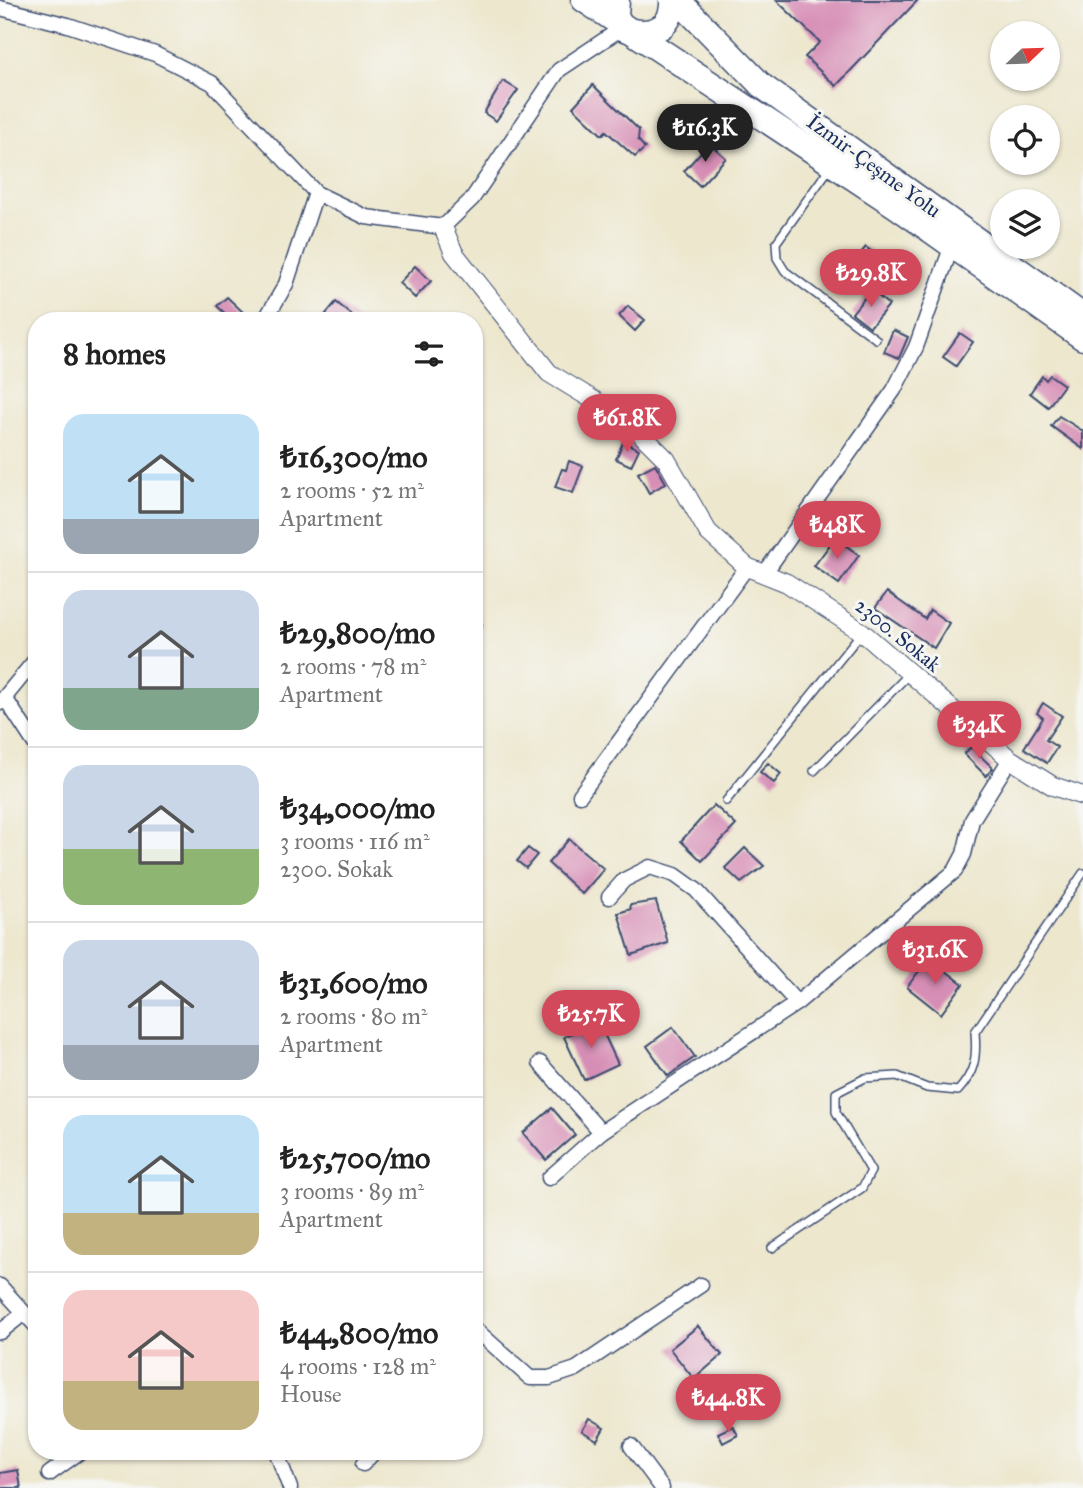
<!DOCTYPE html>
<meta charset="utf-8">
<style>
:root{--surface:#fff;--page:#f2f2f2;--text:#222;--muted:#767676;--line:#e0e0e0;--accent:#d1495b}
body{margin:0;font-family:"IM FELL Great Primer",serif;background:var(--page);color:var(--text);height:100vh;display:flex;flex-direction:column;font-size:26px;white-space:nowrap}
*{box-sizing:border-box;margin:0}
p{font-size:23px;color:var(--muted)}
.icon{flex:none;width:38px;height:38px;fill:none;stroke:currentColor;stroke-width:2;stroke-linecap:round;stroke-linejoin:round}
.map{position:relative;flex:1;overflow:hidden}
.details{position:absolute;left:28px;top:312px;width:455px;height:1148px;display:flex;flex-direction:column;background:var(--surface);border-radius:28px;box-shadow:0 2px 5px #0004}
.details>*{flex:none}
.needle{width:46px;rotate:67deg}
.fabs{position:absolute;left:990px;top:21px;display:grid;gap:14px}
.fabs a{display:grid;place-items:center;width:70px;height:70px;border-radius:50%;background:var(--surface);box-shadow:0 2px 5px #0004;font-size:35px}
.price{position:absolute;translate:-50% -60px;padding:0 16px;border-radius:24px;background:var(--accent);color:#fff;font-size:23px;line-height:46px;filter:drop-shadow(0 2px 4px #0008)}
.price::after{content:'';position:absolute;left:50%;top:42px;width:21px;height:16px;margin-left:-10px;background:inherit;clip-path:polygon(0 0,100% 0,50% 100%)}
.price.current{background:#222;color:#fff}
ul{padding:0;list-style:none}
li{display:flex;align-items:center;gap:21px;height:175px;padding:0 35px}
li+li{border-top:2px solid var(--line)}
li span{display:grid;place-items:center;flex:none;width:196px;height:140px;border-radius:21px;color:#555}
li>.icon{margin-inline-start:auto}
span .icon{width:84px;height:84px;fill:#fffc;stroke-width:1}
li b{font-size:30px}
h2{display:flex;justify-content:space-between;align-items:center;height:84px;padding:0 35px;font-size:30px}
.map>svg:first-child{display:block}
</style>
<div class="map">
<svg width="1083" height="1488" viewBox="0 0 1083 1488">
<rect width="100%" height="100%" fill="#f6f6f2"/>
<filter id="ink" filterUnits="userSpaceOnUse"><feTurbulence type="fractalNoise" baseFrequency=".0143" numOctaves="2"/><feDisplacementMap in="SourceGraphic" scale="14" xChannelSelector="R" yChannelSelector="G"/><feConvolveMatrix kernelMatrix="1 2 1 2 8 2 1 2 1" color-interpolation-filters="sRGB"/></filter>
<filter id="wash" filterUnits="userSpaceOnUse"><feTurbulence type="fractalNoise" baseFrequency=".00686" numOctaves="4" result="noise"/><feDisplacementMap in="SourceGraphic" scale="28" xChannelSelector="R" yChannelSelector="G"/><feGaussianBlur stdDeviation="1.57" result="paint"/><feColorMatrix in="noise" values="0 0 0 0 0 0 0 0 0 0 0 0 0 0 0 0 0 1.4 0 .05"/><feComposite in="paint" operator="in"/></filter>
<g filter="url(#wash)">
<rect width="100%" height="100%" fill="#ede7ce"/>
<g id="blocks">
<g fill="#d78eb6">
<polygon points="776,0 918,0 836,86 805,57 820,42"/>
<polygon points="503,81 518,90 496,121 484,113"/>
<polygon points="593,85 639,130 638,140 645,148 635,157 606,131 602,135 573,107"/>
<polygon points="709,143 726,158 700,186 684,171"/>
<polygon points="866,247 889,267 871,288 848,268"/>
<polygon points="415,266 431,281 415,298 399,283"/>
<polygon points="871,290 889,305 870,327 852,313"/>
<polygon points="227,297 245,314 240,320 232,320 217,306"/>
<polygon points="336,302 358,320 321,320"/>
<polygon points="628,306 645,320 635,331 619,316"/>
<polygon points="893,330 908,337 899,358 884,352"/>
<polygon points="960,333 973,342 956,366 943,357"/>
<polygon points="1050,375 1064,385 1048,407 1030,393 1042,376 1046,380"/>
<polygon points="1059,416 1083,431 1083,449 1051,426"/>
<polygon points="623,442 639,449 631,466 616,459"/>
<polygon points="569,461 583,466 573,493 555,487 562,469 566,470"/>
<polygon points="655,464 666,483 649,493 638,473"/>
<polygon points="835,538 859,555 839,584 814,566"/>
<polygon points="887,592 925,619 930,610 949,623 934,648 875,608"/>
<polygon points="1043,703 1062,716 1046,740 1057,747 1047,763 1024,748 1043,718 1037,713"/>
<polygon points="971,747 993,768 986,776 964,754"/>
<polygon points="768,763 781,774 774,783 760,772"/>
<polygon points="714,805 736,825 702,861 681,841"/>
<polygon points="569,839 604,869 582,894 548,863"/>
<polygon points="528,848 537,855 526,868 517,861"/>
<polygon points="745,848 764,866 741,883 725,868"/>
<polygon points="656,901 668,943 631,955 618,913 631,909 630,905"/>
<polygon points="929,958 963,984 941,1014 907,987"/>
<polygon points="598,1021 618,1064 584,1080 564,1037"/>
<polygon points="673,1027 695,1057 668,1076 647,1046"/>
<polygon points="552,1108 575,1135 546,1160 523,1133"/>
<polygon points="698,1326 722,1355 694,1379 670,1349"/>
<polygon points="589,1419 604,1428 597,1440 582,1431"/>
<polygon points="733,1426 738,1435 723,1443 718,1433"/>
<polygon points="18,1470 21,1488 0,1488 0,1473"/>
</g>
</g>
</g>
<g filter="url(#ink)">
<use href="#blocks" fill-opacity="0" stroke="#3a4b6f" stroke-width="2"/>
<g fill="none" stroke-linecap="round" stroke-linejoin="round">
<defs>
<g id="service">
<polyline points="829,169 776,243 777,258 785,271 876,339"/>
<polyline points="474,631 478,625"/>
<polyline points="814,771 909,674"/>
<polyline points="726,801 862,632"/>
<path d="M772,1248L862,1188L871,1171L836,1112V1093L865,1078L897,1076L927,1088L958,1091C975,1072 977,1058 975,1032L1083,873"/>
</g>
<g id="minor">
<polyline points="0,8 68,25 155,54 212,83 316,193 366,217 443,227 472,199 559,70 622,28"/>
<polyline points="265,320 286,284 316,193"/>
<polyline points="764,574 894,390 916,347 952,245"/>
<polyline points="5,698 37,747"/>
<polyline points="0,703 37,658"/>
<polyline points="580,795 747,567"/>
<polyline points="609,897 624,880 650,867 675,875 696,890 797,1003"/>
<polyline points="540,1063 601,1132"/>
<polyline points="549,1178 601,1132 797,1003 955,871 964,854 972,820 1010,759"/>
<polyline points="0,1286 37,1327"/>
<polyline points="474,1328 530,1378 549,1378 576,1369 701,1285"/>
<polyline points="0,1332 23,1314"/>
<polyline points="631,1446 662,1488"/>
<polyline points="276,1451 290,1488"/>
<polyline points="363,1464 375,1451"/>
<polyline points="49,1474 81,1451"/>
</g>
<polyline id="tertiary" points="443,227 454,253 549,373 628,421 666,459 708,532 747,567 787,583 862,632 1010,759 1053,786 1083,796"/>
<g id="trunk">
<polyline points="584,0 896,206 1083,338"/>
<path d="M617,0L616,15L622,28C647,37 674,31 672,0"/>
<polyline points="678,0 762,86 1083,316"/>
</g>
</defs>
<use href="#service" stroke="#3a4b6f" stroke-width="10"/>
<use href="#minor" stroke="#3a4b6f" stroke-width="17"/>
<use href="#tertiary" stroke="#3a4b6f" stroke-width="20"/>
<use href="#trunk" stroke="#3a4b6f" stroke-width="27"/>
<use href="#service" stroke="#fff" stroke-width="7"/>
<use href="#minor" stroke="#fff" stroke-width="14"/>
<use href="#tertiary" stroke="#fff" stroke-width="18"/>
<use href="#trunk" stroke="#fff" stroke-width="24"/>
</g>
</g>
<g text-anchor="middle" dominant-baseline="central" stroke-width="6" stroke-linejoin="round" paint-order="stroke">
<g font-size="21" fill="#1b2f5e" stroke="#f6f6f2">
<text transform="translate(874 166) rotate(36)">İzmir-Çeşme Yolu</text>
<text transform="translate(898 635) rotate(39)">2300. Sokak</text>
</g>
</g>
</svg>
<div class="fabs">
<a><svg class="needle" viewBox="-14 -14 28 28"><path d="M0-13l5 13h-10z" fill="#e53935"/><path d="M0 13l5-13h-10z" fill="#767676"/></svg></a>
<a><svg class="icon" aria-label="locate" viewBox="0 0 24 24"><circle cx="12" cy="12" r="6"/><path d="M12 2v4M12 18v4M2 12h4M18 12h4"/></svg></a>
<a><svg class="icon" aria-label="layers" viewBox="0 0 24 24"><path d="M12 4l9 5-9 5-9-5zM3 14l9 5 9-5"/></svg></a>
</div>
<b class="price current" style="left:705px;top:164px">₺16.3K</b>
<b class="price" style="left:871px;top:309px">₺29.8K</b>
<b class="price" style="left:627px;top:454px">₺61.8K</b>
<b class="price" style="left:837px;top:561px">₺48K</b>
<b class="price" style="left:979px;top:761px">₺34K</b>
<b class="price" style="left:935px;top:986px">₺31.6K</b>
<b class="price" style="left:591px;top:1050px">₺25.7K</b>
<b class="price" style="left:728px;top:1434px">₺44.8K</b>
<section class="details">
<h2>8 homes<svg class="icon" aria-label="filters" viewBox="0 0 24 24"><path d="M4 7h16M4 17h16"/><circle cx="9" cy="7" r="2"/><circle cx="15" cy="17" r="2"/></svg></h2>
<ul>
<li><span style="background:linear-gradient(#bfe0f5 75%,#9aa5b1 0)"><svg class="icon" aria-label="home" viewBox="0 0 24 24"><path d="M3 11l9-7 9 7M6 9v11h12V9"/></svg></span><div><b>₺16,300/mo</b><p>2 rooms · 52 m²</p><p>Apartment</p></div></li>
<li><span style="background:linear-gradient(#c9d6e8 70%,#7fa58c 0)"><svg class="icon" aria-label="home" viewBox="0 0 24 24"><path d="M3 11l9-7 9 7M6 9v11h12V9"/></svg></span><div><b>₺29,800/mo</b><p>2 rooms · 78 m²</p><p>Apartment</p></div></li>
<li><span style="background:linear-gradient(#c9d6e8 60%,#8fb573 0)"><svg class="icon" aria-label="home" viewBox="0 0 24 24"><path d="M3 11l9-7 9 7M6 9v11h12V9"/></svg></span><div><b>₺34,000/mo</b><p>3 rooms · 116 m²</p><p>2300. Sokak</p></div></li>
<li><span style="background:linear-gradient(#c9d6e8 75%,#9aa5b1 0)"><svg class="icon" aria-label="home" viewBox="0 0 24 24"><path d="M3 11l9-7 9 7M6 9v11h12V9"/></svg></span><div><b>₺31,600/mo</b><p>2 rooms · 80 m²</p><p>Apartment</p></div></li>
<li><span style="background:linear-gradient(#bfe0f5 70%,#c2b280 0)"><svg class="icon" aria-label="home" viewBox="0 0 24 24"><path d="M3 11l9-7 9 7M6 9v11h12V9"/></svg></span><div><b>₺25,700/mo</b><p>3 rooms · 89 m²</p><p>Apartment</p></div></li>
<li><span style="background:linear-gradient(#f6c9c9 65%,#c2b280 0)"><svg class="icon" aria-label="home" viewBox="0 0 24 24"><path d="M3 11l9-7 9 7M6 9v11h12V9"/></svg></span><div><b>₺44,800/mo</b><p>4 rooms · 128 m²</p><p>House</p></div></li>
</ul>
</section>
</div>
